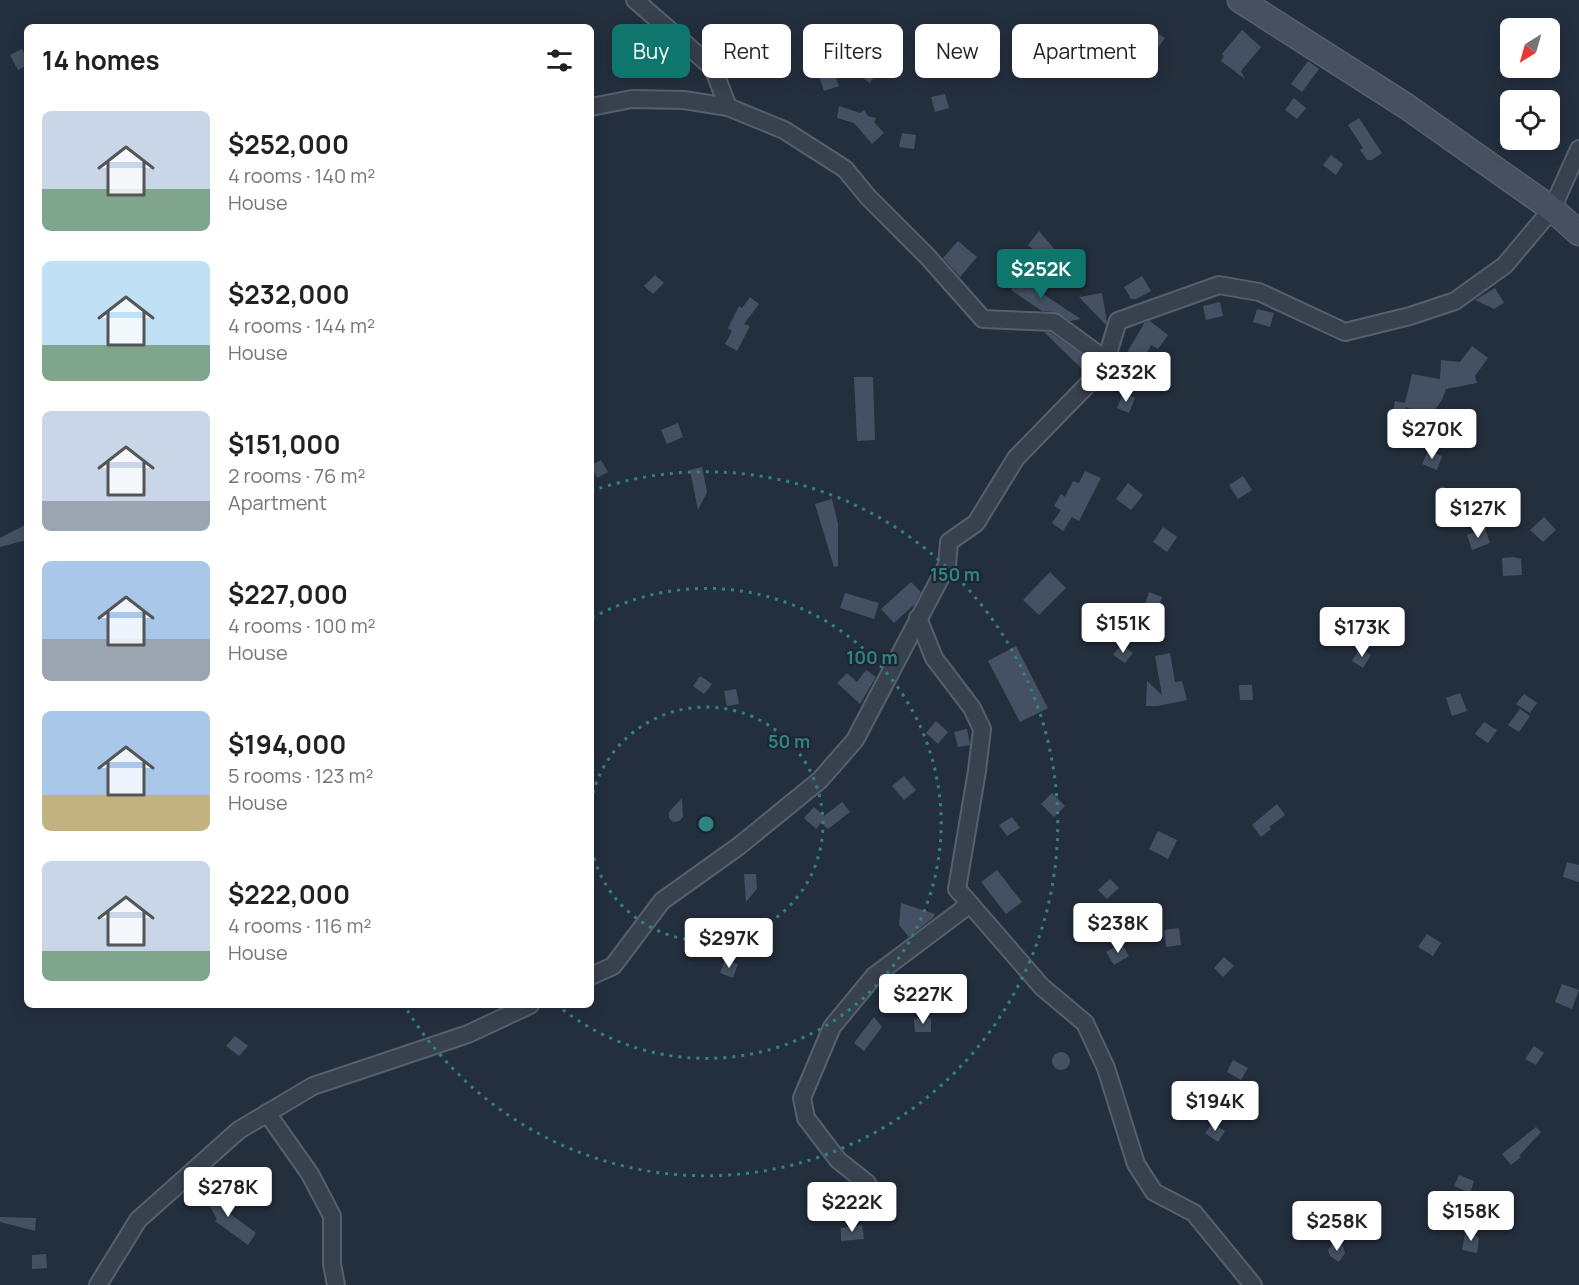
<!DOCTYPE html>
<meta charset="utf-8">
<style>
:root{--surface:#fff;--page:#f2f2f2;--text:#202124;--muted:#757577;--accent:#0f766e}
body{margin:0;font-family:Manrope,sans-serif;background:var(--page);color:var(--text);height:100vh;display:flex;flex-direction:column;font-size:22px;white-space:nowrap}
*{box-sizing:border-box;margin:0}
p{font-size:20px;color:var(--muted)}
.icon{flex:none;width:33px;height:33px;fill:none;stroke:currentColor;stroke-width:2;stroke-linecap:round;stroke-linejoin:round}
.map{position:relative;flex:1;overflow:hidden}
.sheet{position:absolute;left:24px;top:24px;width:570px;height:984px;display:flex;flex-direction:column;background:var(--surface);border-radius:9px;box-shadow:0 3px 15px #0003}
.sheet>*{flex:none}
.top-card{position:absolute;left:612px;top:24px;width:570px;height:54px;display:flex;gap:12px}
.needle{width:39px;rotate:217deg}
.buttons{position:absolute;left:1500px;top:18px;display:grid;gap:12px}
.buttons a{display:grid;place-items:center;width:60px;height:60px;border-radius:9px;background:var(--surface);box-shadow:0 3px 15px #0003;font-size:30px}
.price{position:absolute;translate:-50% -51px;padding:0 14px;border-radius:6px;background:#fff;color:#222;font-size:20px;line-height:39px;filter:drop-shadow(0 2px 3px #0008)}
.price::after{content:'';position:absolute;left:50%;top:36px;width:18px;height:14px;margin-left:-9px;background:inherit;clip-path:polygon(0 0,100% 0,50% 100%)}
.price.selected{background:var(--accent);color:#fff}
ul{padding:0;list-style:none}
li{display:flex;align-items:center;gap:18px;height:150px;padding:0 18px}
li span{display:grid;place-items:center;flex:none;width:168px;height:120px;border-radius:9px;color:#555}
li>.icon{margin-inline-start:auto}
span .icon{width:72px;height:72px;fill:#fffc;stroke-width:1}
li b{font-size:26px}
h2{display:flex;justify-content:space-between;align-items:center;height:72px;padding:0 18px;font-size:26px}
.tag{padding:0 21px;border-radius:9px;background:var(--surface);box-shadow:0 3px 15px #0003;font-size:21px;line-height:54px}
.tag.selected{background:var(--accent);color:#fff}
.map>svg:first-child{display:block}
</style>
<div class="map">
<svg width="1579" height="1285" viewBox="0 0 1579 1285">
<rect width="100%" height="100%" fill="#242f3e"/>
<g fill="#455162">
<polygon points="1152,30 1165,38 1157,49 1145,40"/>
<polygon points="1242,30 1261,47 1241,71 1245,79 1221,61 1224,56 1222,54"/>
<polygon points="22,49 27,60 27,65 18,70 10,55"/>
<polygon points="651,60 652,75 638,76 637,62"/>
<polygon points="1308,61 1319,69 1302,92 1291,84"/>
<polygon points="865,65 877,73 870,83 858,75"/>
<polygon points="826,67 836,78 839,86 824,91 817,70"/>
<polygon points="945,94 949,108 935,112 931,97"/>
<polygon points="1294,98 1306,108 1297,119 1285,110"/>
<polygon points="839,106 860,113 864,110 868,116 876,118 874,122 884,133 872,144 854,123 837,118"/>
<polygon points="1359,118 1382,153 1372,160 1367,160 1360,150 1363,148 1348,125"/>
<polygon points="902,133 916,135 914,149 899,147"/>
<polygon points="1331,155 1343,164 1336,175 1323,165"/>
<polygon points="1039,231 1066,263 1056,272 1028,245"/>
<polygon points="958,241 977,257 960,277 943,258"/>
<polygon points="655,275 664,283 653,294 644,286"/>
<polygon points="1142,276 1151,291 1136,299 1131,299 1124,287"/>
<polygon points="1019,278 1058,304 1081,319 1070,321 1055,312 1042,311 1011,290"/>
<polygon points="1495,288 1504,303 1494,309 1475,300"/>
<polygon points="1102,293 1107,322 1106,325 1079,297"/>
<polygon points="750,297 759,304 744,324 750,326 737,351 725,344 732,331 728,328 739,306 742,308"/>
<polygon points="1220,302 1223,316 1206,320 1203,306"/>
<polygon points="1257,309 1274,313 1270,327 1253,322"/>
<polygon points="1150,321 1168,335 1158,349 1151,345 1130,389 1114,381 1129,349 1145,322"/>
<polygon points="1044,332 1050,332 1092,362 1084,371"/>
<polygon points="1472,346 1488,358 1475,376 1477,383 1446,389 1442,400 1429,418 1406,407 1404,418 1392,416 1395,401 1405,403 1412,374 1440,379 1441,360 1460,362"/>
<polygon points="854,377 873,377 875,440 857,441"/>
<polygon points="1123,393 1135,398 1129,413 1117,408"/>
<polygon points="678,423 683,437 667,444 661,430"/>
<polygon points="1428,451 1442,456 1437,470 1422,464"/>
<polygon points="601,460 608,472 597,478 591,465"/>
<polygon points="702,467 707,492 698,510 690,470"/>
<polygon points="1085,471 1101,478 1079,521 1072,517 1063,531 1052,523 1061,510 1054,506 1061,494 1065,497 1073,481 1079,483"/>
<polygon points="1243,476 1252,490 1238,499 1229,485"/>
<polygon points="1128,483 1143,495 1131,510 1116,499"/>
<polygon points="1441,486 1456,492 1450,507 1435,501"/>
<polygon points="832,499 838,524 838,566 834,567 815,504"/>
<polygon points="1544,517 1556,530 1543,542 1530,530"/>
<polygon points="27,524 27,540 0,547 0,538"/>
<polygon points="1163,527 1177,537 1167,552 1153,542"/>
<polygon points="1485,528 1490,543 1472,550 1467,535"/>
<polygon points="1513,557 1521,559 1522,575 1503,576 1502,558"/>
<polygon points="1050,572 1066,588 1039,615 1023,600"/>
<polygon points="911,582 921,592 915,604 894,623 881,609"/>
<polygon points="1149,592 1162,597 1157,612 1144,607"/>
<polygon points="845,593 879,603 874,619 840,608"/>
<polygon points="1332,606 1342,615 1333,626 1322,618"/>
<polygon points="1121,645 1133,653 1125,663 1113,655"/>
<polygon points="1016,646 1048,708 1020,722 988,661"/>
<polygon points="1360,648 1371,655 1363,668 1352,661"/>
<polygon points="1170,653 1175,682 1182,681 1187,700 1158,706 1146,706 1147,681 1162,695 1155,656"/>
<polygon points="866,670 876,677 860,704 837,683 847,673 857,682"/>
<polygon points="700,676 712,684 704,694 693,686"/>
<polygon points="1239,685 1252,685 1253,700 1240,700"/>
<polygon points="736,689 739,704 727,706 724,691"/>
<polygon points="1460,693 1467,711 1452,716 1446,698"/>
<polygon points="1524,694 1537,703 1530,713 1516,704"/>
<polygon points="1520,709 1530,716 1519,732 1508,725"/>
<polygon points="936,721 948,732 938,744 926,733"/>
<polygon points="1484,722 1497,730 1488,743 1475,734"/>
<polygon points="967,729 970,745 958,747 954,732"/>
<polygon points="904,776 916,790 904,800 892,786"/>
<polygon points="1052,793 1065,806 1054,817 1041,804"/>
<polygon points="682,798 683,817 679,821 673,822 669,818 669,812"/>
<polygon points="842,802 850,812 828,829 821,823 816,829 804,818 814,807 824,816"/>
<polygon points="1277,804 1285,815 1269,827 1271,829 1261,837 1252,825"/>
<polygon points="1012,817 1020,828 1007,836 999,825"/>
<polygon points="1158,831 1177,840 1168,859 1149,849"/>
<polygon points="1567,862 1579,865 1579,882 1563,877"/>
<polygon points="997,870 1022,902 1006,914 981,882"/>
<polygon points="744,874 756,874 757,889 746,902"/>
<polygon points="1110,879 1119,888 1107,899 1098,890"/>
<polygon points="901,903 935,914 933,918 909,937 899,925"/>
<polygon points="1179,928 1181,945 1166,947 1164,930"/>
<polygon points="1427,934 1441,943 1433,956 1418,947"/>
<polygon points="1121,943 1129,956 1114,965 1106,952"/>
<polygon points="1224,957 1234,966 1223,977 1214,968"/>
<polygon points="725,960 738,964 733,978 720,973"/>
<polygon points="1562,984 1579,990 1572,1009 1555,1002"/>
<polygon points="874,1017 882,1027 864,1051 854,1043"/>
<polygon points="931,1018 931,1032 915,1032 914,1019"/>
<polygon points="235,1036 248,1046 239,1056 226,1046"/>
<polygon points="1534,1046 1544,1053 1536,1065 1525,1059"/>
<circle cx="1061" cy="1061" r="9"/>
<polygon points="1233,1060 1248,1068 1241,1080 1227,1072"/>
<polygon points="1212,1080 1224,1085 1218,1102 1206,1097"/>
<polygon points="1212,1123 1225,1131 1218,1142 1205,1133"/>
<polygon points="1536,1127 1541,1132 1519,1156 1521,1157 1511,1165 1502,1154"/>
<polygon points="248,1169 259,1181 247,1191 236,1179"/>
<polygon points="1459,1175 1474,1181 1470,1193 1454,1186"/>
<polygon points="213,1187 229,1213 256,1233 248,1245 215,1221 217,1219 202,1193"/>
<polygon points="0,1217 36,1218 35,1231 0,1222"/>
<polygon points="862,1225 864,1239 841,1241 841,1228"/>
<polygon points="1466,1228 1479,1238 1477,1253 1462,1250"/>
<polygon points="1338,1243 1343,1246 1345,1253 1339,1262 1330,1256 1328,1250 1332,1245"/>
<polygon points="46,1254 47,1268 32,1269 32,1255"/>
</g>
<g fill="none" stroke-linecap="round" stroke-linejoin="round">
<defs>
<g id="street">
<polyline points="635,0 713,68 728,107"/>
<polyline points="591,107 632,99 684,100 728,107 784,130 845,169 868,197 928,257 983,319 1054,322 1106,360"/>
<polyline points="918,618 934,658 972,708 982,729 977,771 957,889 1042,987 1085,1023 1106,1068 1136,1164 1154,1192 1194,1213 1253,1285"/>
<polyline points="591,976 613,966 662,901 739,846 820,780 855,740 947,565 949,542 976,523 1016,458 1092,380 1106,360 1118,321 1219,285 1259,292 1345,332 1410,316 1455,301 1505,265 1552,209 1579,149"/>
<polyline points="267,1113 310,1174 332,1216 332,1264 336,1285"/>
<polyline points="880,1208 867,1183 838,1160 806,1118 802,1098 832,1027 874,976 970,904"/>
<polyline points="98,1285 138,1220 239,1130 313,1086 468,1034 530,1005"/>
</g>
<polyline id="secondary" points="1240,0 1406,106 1552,209 1579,233"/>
</defs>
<use href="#street" stroke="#565f6c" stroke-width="20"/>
<use href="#secondary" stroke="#565f6c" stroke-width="27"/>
<use href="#street" stroke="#38414e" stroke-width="16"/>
<use href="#secondary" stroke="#465061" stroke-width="24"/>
</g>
<g fill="none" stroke="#308480" stroke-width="3" stroke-dasharray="3 6">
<path d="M591 802A117 117 0 1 1 591 846"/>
<path d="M592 618A235 235 0 1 1 557 1005"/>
<path d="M591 491A352 352 0 1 1 404 1005"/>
</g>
<circle cx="706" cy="824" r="9" fill="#308480" stroke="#1d2633" stroke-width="3"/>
<g font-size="18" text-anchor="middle" font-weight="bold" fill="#308480" stroke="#1d2633" stroke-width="4.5" stroke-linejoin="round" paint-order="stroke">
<text x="955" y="581">150 m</text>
<text x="872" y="664">100 m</text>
<text x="789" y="748">50 m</text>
</g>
</svg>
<div class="buttons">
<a><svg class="needle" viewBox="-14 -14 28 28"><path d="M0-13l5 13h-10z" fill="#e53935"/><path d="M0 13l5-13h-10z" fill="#757577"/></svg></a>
<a><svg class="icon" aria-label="locate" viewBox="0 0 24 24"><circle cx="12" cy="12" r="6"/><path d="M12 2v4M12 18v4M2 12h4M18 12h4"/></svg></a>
</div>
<b class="price selected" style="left:1041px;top:300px">$252K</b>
<b class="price" style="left:1126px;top:403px">$232K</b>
<b class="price" style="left:1432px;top:460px">$270K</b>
<b class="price" style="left:1478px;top:539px">$127K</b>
<b class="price" style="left:1123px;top:654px">$151K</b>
<b class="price" style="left:1362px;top:658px">$173K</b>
<b class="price" style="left:1118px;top:954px">$238K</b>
<b class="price" style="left:729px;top:969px">$297K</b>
<b class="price" style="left:923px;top:1025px">$227K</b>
<b class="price" style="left:1215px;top:1132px">$194K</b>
<b class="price" style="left:228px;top:1218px">$278K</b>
<b class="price" style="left:852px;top:1233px">$222K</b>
<b class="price" style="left:1471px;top:1242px">$158K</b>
<b class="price" style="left:1337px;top:1252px">$258K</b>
<div class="top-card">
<a class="tag selected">Buy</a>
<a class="tag">Rent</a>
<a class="tag">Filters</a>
<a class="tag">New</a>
<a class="tag">Apartment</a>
</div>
<section class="sheet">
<h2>14 homes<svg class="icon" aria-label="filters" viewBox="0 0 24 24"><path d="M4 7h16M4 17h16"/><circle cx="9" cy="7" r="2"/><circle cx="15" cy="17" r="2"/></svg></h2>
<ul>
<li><span style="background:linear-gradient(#c9d6e8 65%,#7fa58c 0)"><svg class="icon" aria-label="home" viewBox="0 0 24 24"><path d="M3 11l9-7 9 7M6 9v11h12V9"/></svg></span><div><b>$252,000</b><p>4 rooms · 140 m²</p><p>House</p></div></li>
<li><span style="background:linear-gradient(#bfe0f5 70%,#7fa58c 0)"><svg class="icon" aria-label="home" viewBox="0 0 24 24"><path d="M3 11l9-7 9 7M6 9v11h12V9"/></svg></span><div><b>$232,000</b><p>4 rooms · 144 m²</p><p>House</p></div></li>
<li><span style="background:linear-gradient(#c9d6e8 75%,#9aa5b1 0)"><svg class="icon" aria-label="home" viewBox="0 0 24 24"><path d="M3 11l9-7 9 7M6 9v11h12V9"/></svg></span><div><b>$151,000</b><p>2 rooms · 76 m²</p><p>Apartment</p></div></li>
<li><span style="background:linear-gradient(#a9c7e8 65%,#9aa5b1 0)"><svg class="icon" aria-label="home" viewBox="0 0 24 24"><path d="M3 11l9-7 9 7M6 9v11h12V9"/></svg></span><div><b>$227,000</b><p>4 rooms · 100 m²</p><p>House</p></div></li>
<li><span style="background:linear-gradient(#a9c7e8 70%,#c2b280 0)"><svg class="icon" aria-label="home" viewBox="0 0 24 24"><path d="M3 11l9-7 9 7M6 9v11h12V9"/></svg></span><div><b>$194,000</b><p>5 rooms · 123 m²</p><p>House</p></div></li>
<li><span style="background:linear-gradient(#c9d6e8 75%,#7fa58c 0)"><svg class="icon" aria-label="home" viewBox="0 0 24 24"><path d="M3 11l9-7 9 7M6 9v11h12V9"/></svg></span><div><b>$222,000</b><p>4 rooms · 116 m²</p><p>House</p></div></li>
</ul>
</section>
</div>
